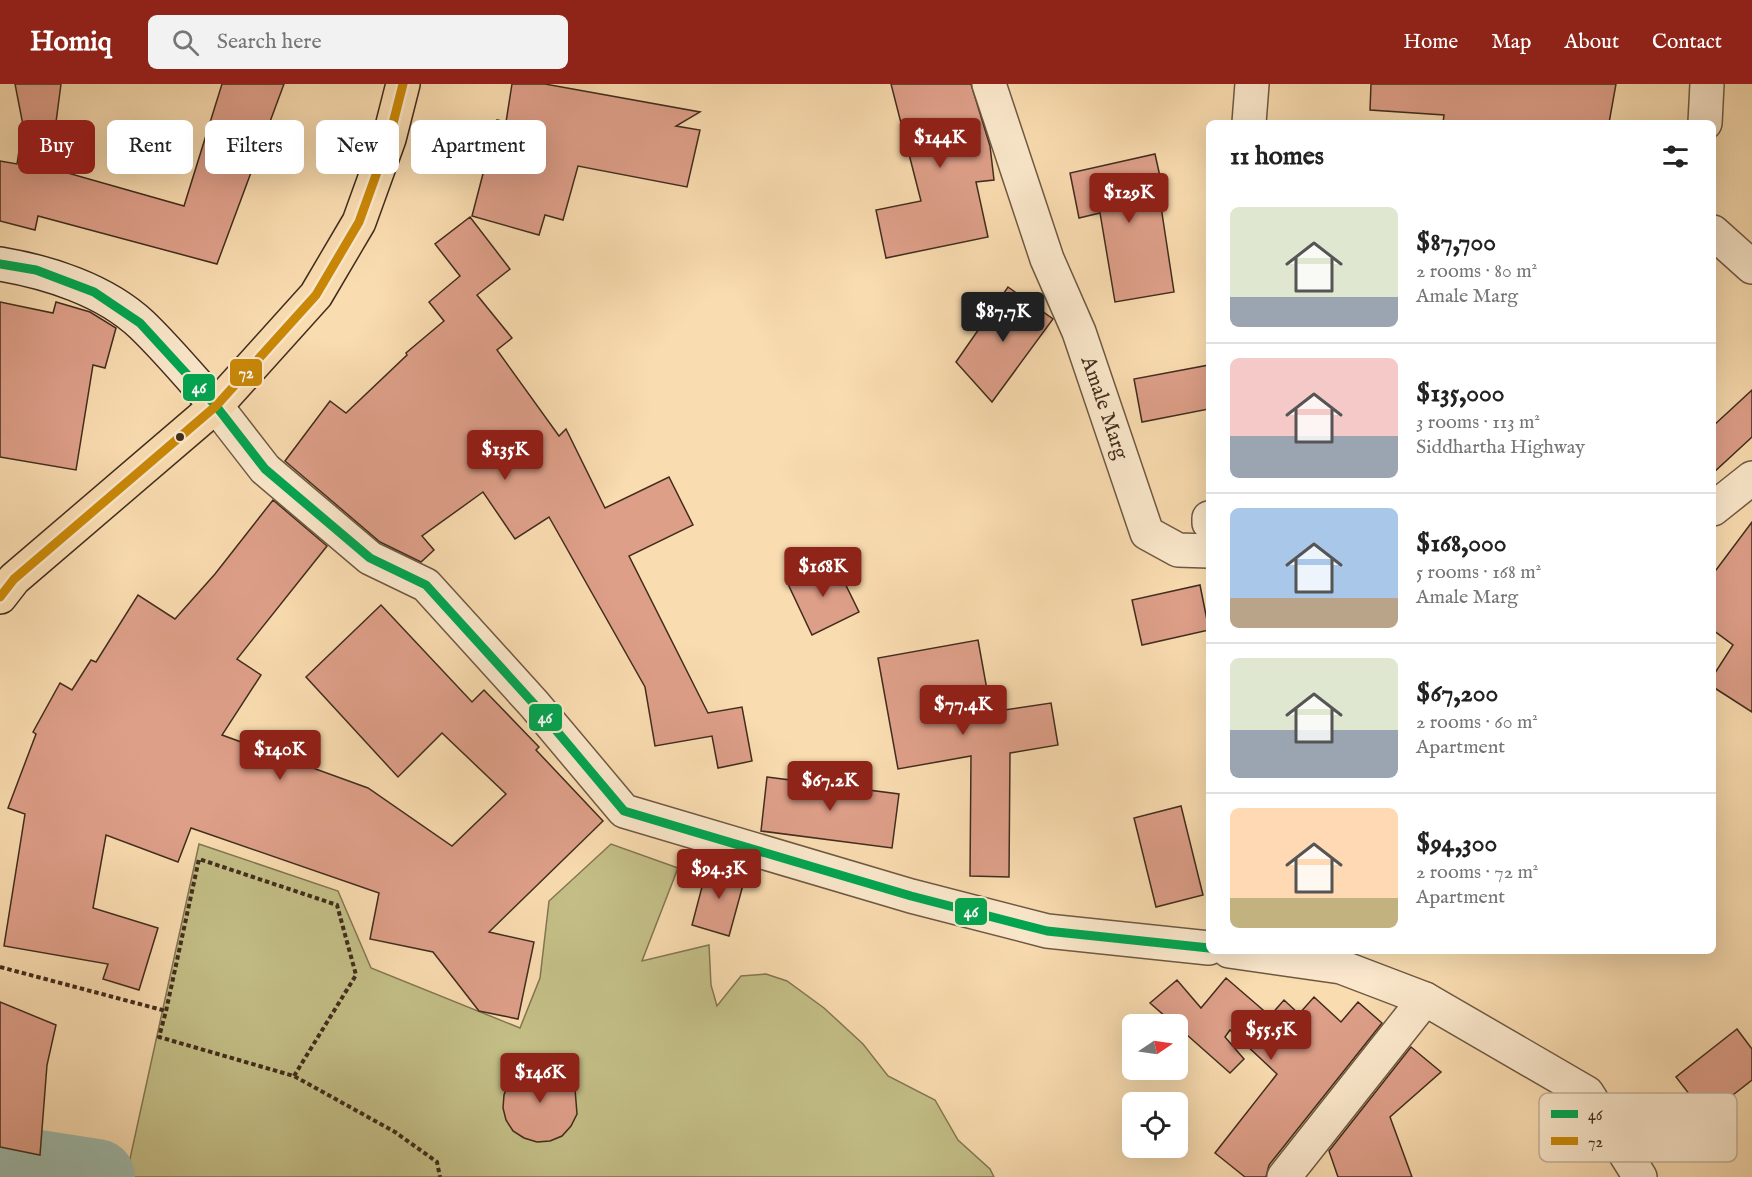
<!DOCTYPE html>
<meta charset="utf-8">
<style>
:root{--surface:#fff;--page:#f2f2f2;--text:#222;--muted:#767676;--line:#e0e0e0;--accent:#8f2418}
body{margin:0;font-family:"IM FELL English",serif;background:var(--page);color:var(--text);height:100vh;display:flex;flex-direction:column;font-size:22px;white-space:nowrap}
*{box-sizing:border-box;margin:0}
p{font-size:20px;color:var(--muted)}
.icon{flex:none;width:33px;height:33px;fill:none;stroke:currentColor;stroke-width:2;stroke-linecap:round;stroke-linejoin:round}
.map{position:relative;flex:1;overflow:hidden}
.drawer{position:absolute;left:1206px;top:36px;width:510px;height:834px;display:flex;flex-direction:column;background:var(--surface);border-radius:9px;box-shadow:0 6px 24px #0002}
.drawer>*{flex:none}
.top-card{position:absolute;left:18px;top:36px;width:570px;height:54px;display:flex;gap:12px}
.needle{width:39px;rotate:77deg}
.tools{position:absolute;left:1122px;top:930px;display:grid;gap:12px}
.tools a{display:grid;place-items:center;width:66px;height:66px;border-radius:9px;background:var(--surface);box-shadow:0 6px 24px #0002;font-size:30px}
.price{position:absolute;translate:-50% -51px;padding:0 14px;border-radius:6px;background:var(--accent);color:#fff;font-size:20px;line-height:39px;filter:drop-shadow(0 2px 3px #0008)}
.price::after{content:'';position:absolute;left:50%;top:36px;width:18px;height:14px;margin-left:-9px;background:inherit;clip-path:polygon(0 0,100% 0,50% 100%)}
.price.current{background:#222;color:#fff}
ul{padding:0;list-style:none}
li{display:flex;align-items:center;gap:18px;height:150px;padding:0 24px}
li+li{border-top:2px solid var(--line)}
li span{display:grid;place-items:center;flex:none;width:168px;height:120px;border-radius:9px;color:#555}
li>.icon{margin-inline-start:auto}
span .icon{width:72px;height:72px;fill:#fffc;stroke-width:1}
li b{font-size:26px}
h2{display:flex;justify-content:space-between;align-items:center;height:72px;padding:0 24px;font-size:26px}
.chip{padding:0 21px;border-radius:9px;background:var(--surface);box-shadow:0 6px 24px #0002;font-size:21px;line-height:54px}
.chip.current{background:var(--accent);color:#fff}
header{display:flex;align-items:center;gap:36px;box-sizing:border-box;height:84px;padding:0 30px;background:var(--accent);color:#fff}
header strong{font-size:28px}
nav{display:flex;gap:33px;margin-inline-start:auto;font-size:21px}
.search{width:420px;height:54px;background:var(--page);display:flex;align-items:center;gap:15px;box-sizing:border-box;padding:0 21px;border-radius:9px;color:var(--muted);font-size:22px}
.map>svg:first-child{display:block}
</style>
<header>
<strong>Homiq</strong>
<div class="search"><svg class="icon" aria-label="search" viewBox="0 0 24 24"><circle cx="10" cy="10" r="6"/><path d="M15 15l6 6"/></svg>Search here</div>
<nav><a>Home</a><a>Map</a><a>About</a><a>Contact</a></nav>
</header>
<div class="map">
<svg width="1752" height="1093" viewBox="0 0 1752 1093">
<rect width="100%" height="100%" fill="#f9dcb0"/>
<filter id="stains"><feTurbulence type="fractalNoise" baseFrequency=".00333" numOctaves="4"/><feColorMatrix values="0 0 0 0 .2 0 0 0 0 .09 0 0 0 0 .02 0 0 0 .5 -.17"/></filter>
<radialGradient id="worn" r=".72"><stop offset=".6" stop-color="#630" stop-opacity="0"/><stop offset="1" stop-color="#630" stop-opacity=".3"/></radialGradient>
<polygon fill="#c4bf87" stroke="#827652" stroke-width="1.5" points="199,760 338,807 371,884 520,944 540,894 549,817 611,760 678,784 642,877 709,861 711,901 717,922 741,892 766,890 787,897 824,924 863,960 888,992 935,1016 958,1056 990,1085 994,1093 126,1093"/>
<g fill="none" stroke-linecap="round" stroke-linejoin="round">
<polyline stroke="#9ebbad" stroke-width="76" points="0,1078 97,1093"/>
</g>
<g fill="#de9f89" stroke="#412d1d" stroke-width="1.5">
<polygon points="15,0 61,0 50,84 184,122 222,0 284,0 217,180 38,132 35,146 0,137 0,77 17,80 23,41"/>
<polygon points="512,0 545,0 700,28 676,42 700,46 687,103 578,82 563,136 545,131 539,151 472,132 497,36 506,38"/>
<polygon points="891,0 971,0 990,62 994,96 976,98 988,153 886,174 876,126 921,117"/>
<polygon points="1371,0 1616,0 1609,39 1443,39 1444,31 1370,26"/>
<polygon points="1155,70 1165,115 1160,116 1174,208 1115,218 1100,129 1079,134 1070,89"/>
<polygon points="470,133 510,185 477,211 512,254 497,266 559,352 566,345 605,424 669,393 693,441 629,472 708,629 742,623 752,677 718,684 712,652 655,662 645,603 549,433 515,455 483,408 422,452 434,466 421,478 380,458 285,377 330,317 346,329 407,271 406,269 444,237 429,218 460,192 435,160"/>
<polygon points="1008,203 1053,235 992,318 956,278"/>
<polygon points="0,218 53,229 56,218 90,228 116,244 105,284 93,281 76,386 0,373"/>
<polygon points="1209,281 1209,325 1142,338 1134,295"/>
<polygon points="1752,306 1752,353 1713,389 1713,342"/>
<polygon points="273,416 327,462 237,575 261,591 222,651 368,704 452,762 506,710 442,649 398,693 306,593 381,521 472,618 484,606 539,663 536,666 603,737 489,848 534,858 518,935 479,927 433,868 370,855 379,809 191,744 178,778 106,751 93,824 158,844 139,906 103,895 108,880 4,862 25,730 8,724 36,650 33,648 60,599 72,606 91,576 96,578 138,511 175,535 215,490"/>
<polygon points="1752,438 1752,628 1713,603 1713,592 1733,561 1713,546 1713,490"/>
<polygon points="834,477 859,528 812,551 788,500"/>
<polygon points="1200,501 1209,546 1142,561 1132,516"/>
<polygon points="978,556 991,628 1051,619 1058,661 1010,669 1009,793 970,792 971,672 898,685 878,574"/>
<polygon points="767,693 899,710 892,764 761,747"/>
<polygon points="1181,722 1203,811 1156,823 1134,734"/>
<polygon points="708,780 746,790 729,852 692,841"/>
<polygon points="1226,894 1270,932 1284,916 1299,930 1314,913 1341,938 1358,918 1382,939 1269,1081 1266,1093 1245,1093 1215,1069 1277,990 1230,946 1225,953 1244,975 1230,989 1178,943 1178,940 1174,940 1150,919 1177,896 1201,924"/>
<polygon points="0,918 56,941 47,981 40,1071 0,1063"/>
<polygon points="1737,945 1752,965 1752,996 1706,1032 1676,993"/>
<polygon points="1411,963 1441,988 1390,1033 1412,1093 1338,1093 1329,1067"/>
<polygon points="530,978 556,986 567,994 575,1005 577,1030 571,1042 562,1052 550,1057 537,1058 524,1054 513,1047 506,1036 503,1024 504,1011 509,999"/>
</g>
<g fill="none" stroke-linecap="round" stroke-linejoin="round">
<defs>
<g id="street">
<polyline points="989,0 1047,175 1079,248 1147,449 1178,466 1209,467"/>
<polyline points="1249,39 1252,0"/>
<polyline points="1705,39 1707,0"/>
<polyline points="1713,148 1752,183"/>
<polyline points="216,322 265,385 370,474 426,501 534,620 624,727 911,812 1047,847 1209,864"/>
<polyline points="1713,425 1752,394"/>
<polyline points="1209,434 1209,439"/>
<polyline points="1229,867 1341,883 1425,915 1587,1009 1640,1093"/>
<polyline points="1284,1093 1425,915"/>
</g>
<path id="secondary" d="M0,180C48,188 105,206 142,241C168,266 192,295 216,322"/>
<polyline id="highway" points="0,513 14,495 216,322 316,211 359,138 389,55 403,0"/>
</defs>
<use href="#street" stroke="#6f5942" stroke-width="36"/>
<use href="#secondary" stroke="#412d1d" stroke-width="36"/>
<use href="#highway" stroke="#412d1d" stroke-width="36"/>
<g stroke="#412d1d" stroke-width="4" stroke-dasharray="4.5 3" stroke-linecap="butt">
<polyline points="0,883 166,927"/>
<polyline points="294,992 356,891 337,821 199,775 166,927 159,953 294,992 395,1048 437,1078 440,1093"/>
</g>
<use href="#street" stroke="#fbe8cc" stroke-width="33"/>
<use href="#secondary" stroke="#fbe8cc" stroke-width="33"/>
<use href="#highway" stroke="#f9dcb0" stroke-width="33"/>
<defs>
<polyline id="bus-1" points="0,180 36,186 94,208 140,239 216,322 265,385 370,474 426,501 534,620 624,727 911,812 1047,847 1209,864"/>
<polyline id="bus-2" points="0,513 14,495 216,322 316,211 359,138 389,55 403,0"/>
</defs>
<use href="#bus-1" stroke="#fbe8cc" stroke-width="14"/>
<use href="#bus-2" stroke="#fbe8cc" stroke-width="14"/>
<use href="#bus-1" stroke="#00a651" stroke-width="9"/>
<use href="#bus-2" stroke="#ca8807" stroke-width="9"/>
</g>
<circle fill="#412d1d" stroke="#fbe8cc" stroke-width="2" cx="180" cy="353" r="5"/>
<g text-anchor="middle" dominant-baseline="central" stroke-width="4.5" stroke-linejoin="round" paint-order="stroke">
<g font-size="21" fill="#412d1d" stroke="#fbe8cc">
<text transform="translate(1104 324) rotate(71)">Amale Marg</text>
</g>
</g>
<rect x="1539" y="1009" width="198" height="69" rx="9" fill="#fbe8cc" stroke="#c3b098" stroke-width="1.5"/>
<rect x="1551" y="1026" width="27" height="8" fill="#00a651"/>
<rect x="1551" y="1053" width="27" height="8" fill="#ca8807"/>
<g font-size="16" fill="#412d1d">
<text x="1588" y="1036">46</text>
<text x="1588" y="1063">72</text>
</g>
<g stroke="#fbe8cc" stroke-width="2">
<rect x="229" y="274" width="34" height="29" rx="6" fill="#ca8807"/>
<rect x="182" y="289" width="34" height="29" rx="6" fill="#00a651"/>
<rect x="528" y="619" width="35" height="29" rx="6" fill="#00a651"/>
<rect x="954" y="813" width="34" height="29" rx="6" fill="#00a651"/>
</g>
<g font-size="16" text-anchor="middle" font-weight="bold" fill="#fff">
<text x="246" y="294">72</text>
<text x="199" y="309">46</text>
<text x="545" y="639">46</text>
<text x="971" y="833">46</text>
</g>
<rect width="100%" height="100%" filter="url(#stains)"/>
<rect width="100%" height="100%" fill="url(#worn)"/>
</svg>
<div class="tools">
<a><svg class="needle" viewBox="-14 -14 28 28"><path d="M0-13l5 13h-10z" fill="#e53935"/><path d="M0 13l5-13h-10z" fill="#767676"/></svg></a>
<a><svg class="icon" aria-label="locate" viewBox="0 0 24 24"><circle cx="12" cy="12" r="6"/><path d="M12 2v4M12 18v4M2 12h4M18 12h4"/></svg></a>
</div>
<b class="price" style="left:940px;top:85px">$144K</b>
<b class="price" style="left:1129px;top:140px">$129K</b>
<b class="price current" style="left:1003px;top:259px">$87.7K</b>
<b class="price" style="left:505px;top:397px">$135K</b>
<b class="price" style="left:823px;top:514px">$168K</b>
<b class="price" style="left:963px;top:652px">$77.4K</b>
<b class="price" style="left:280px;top:697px">$140K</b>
<b class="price" style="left:830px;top:728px">$67.2K</b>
<b class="price" style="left:719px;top:816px">$94.3K</b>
<b class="price" style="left:1271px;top:977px">$55.5K</b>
<b class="price" style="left:540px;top:1020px">$146K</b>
<div class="top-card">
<a class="chip current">Buy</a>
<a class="chip">Rent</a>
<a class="chip">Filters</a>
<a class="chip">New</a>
<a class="chip">Apartment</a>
</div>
<section class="drawer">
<h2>11 homes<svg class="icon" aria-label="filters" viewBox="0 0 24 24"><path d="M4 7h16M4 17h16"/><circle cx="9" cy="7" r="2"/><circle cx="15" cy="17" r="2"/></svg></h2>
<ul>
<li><span style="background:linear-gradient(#dfe7d0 75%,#9aa5b1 0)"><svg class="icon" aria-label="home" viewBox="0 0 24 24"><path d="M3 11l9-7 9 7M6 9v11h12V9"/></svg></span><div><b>$87,700</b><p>2 rooms · 80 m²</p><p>Amale Marg</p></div></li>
<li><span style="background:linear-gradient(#f6c9c9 65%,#9aa5b1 0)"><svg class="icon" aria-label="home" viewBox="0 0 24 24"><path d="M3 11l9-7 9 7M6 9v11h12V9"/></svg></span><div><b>$135,000</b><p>3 rooms · 113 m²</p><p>Siddhartha Highway</p></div></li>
<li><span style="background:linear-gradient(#a9c7e8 75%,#b9a48a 0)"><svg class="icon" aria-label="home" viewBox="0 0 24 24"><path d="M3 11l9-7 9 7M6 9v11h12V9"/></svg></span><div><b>$168,000</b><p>5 rooms · 168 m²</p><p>Amale Marg</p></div></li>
<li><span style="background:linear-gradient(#dfe7d0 60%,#9aa5b1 0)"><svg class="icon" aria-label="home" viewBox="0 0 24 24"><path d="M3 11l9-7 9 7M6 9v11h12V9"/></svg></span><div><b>$67,200</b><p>2 rooms · 60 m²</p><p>Apartment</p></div></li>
<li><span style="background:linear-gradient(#ffd9b3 75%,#c2b280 0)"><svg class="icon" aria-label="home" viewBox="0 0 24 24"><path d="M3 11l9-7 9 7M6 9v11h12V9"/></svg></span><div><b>$94,300</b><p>2 rooms · 72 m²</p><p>Apartment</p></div></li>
</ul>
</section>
</div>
